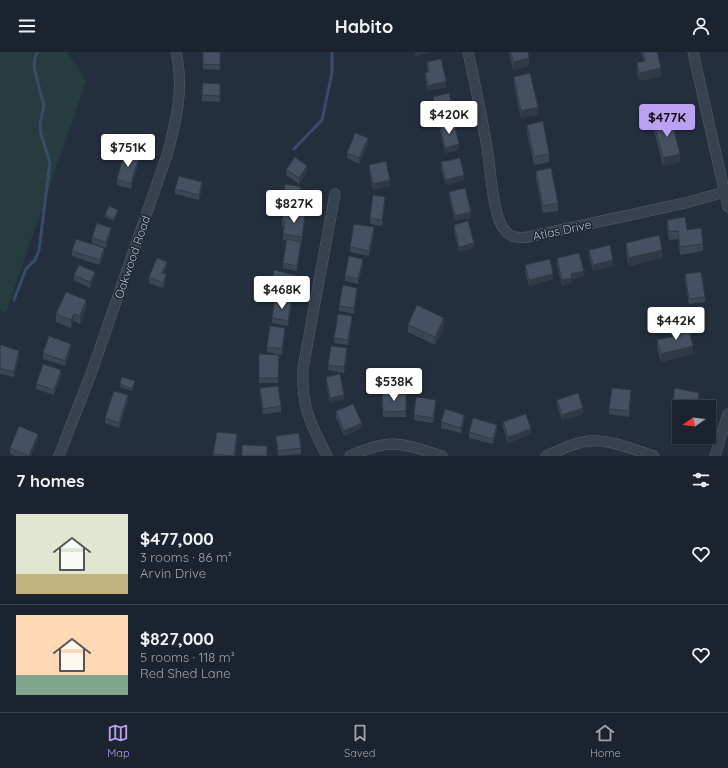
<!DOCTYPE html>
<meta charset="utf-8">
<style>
:root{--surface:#1b232e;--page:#282f3a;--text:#f1f3f6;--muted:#a0a4aa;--line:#39404a;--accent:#bca0f2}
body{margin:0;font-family:Quicksand,sans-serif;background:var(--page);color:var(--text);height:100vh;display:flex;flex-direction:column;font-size:15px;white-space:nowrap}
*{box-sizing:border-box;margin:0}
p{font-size:13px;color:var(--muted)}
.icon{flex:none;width:22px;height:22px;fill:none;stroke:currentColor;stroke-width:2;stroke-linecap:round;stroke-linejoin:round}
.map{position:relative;height:404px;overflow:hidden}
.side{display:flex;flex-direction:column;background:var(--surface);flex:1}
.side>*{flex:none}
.needle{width:26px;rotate:256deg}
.tools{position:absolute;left:672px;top:348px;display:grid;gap:8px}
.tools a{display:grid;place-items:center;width:44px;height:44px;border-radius:0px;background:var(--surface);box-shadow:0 2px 6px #0003,0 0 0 1px var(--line);font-size:20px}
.price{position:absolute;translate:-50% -34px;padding:0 9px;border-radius:4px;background:#fff;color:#222;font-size:13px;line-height:26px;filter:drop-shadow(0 1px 2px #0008)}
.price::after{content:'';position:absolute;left:50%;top:24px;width:12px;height:9px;margin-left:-6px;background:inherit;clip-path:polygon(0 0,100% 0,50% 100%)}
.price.active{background:var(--accent);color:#111}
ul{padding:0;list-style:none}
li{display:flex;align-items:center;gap:12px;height:100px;padding:0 16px}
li+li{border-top:1px solid var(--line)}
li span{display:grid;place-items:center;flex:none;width:112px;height:80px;border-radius:0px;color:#555}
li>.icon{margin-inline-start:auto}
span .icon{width:48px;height:48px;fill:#fffc;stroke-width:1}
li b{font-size:17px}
h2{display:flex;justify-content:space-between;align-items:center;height:48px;padding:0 16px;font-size:17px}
header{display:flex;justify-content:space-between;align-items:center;height:52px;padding:0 16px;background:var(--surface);font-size:18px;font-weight:700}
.dock{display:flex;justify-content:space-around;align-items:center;height:56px;border-top:1px solid var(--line);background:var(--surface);font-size:11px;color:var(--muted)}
.dock a{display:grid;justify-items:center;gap:2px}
.dock .active{color:var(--accent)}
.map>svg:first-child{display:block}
</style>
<header><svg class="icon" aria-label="menu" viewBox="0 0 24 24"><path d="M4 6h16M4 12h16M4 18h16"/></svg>Habito<svg class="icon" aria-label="person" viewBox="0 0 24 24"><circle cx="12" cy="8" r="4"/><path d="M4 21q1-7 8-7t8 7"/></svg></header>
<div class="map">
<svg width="728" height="404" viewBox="0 0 728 404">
<rect width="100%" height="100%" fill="#242f3e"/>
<polygon fill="#263c3f" points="0,0 67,0 86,29 6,260 0,258"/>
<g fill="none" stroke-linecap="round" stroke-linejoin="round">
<g stroke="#394c67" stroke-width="3">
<polyline points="294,97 322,68 332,21 332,0"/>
<polyline points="14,248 26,217 35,208 39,198 50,111 41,82 40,71 44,54 34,15 35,5 38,0"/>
</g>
<defs>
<g id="street">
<path d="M468,0C475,32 482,64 487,96C491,116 492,162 504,177C510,186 518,186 528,185L685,151L728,139"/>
<polyline points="693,0 728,155"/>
<path d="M59,404L92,319L168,100C177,65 184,35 176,0"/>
<path d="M327,404C310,371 301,354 303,316L335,142"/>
<path d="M350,404C391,385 401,391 442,404"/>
<path d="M546,404C560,398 575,390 590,389C611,387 634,398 654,404"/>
<polyline points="715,404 728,362"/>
</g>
</defs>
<use href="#street" stroke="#565f6c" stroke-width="11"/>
<use href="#street" stroke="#38414e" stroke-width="10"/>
</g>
<g fill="#3b4654">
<polygon points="203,0 220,0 220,18 203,17"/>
<polygon points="509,0 528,0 529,14 513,18"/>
<polygon points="641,0 657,0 661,24 639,29 637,19 637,11 644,9"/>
<polygon points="427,10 446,35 428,39 425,26 425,21 428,20 427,16"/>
<polygon points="514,25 538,63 521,66 514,33"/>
<polygon points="220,37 220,50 202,49 202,43"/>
<polygon points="433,45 454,65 438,69 433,50"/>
<polygon points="654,71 680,110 663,114 654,79"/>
<polygon points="527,73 549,102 549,110 534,113 527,81"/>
<polygon points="440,74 459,98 445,101 440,79"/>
<polygon points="368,92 359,112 347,106 347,101"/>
<polygon points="139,109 131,137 117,133 117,127"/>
<polygon points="441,110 464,128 446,133 441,116"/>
<polygon points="369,113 390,134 373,138 369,119"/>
<polygon points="286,118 307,119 299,132 286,123"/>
<polygon points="536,119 558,151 558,159 543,161 536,127"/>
<polygon points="202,136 199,148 175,142 175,137"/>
<polygon points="301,140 297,160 276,157 276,151 283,143"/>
<polygon points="449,140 471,166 455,169 449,145"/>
<polygon points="385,150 382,174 370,172 370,166"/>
<polygon points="118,160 114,169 105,165 105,163"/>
<polygon points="305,167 297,219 283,216 283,211 286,188 283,188 284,174 282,174 282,168"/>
<polygon points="667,168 687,178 703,192 703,199 680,203 678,187 669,188 667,176"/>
<polygon points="454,173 474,196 459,200 454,178"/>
<polygon points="111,181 106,196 92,191 92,186"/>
<polygon points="374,181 369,204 350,200 350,195"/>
<polygon points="626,191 662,206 629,214 626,199"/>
<polygon points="589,198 613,214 593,219 589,204"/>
<polygon points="72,199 104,201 100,213 72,204"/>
<polygon points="557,206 584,224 572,227 572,231 562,234 557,212"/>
<polygon points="363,212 358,232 345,229 345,224"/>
<polygon points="525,213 553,227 529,234 525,219"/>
<polygon points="167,215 164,222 166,228 163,236 149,231 149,225"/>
<polygon points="685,222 705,245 705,250 689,252 685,228"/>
<polygon points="74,223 95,225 90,236 74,228"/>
<polygon points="295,228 292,246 270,241 270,236"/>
<polygon points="357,241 354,262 339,259 339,254"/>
<polygon points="291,255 288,274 272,271 272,266"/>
<polygon points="86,256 80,272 74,269 71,276 56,270 56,262"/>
<polygon points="352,269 348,293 334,291 334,286"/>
<polygon points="408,273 444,274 435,293 408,280"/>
<polygon points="679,275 693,302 661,310 657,296 657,288 679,283"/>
<polygon points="285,281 282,303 267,300 267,295"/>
<polygon points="0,296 19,304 14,325 0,322"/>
<polygon points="71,298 65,314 43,307 43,301"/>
<polygon points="259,302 279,303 278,331 259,331"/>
<polygon points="347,302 344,321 328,318 328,313"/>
<polygon points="61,323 54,343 36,337 36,332"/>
<polygon points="326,325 344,348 330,351 326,330"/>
<polygon points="120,332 135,332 132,339 120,335"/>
<polygon points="260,336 281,354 281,360 263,362 260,342"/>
<polygon points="382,340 406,340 406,365 383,365"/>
<polygon points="631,343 629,365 609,362 609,357"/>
<polygon points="699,346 698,355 679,355 679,360 672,359 672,353"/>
<polygon points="557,348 583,362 562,368 557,353"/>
<polygon points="128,349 119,376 105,371 105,366"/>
<polygon points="436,353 433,371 414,368 414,363"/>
<polygon points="336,359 362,376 344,384 336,365"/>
<polygon points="464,368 461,381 441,376 441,370"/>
<polygon points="503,370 531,382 508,391 503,376"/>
<polygon points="497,378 493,392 469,386 469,380"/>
<polygon points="276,384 301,396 301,402 278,404"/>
<polygon points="673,384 691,385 689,393 673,389"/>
<polygon points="38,387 31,404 16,404 10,402 10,396"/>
<polygon points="237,387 235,404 213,404 213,402"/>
</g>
<g fill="#303945">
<polygon points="415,0 433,0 415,5"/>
<polygon points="529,6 529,14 513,18 513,10"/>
<polygon points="661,16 661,24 639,29 639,21"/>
<polygon points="446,29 446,35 428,39 428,34"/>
<polygon points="538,55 538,63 521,66 521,59"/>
<polygon points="454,60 454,65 438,69 438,64"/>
<polygon points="368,86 368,92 359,112 359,106"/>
<polygon points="459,92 459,98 445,101 445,96"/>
<polygon points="680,102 680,110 663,114 663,106"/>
<polygon points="139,104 139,109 131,137 131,132"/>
<polygon points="307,114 307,119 299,132 299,126"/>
<polygon points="464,123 464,128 446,133 446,128"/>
<polygon points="390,128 390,134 373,138 373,132"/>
<polygon points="202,130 202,136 199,148 199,143"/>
<polygon points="301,135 301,140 297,160 297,155"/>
<polygon points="385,145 385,150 382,174 382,168"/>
<polygon points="118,158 118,160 114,169 114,167"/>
<polygon points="471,160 471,166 455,169 455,164"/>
<polygon points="305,162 305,167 302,190 302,185"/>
<polygon points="374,175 374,181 369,204 369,199"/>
<polygon points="111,176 111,181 106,196 106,190"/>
<polygon points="301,190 301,195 297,219 297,214"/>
<polygon points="474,191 474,196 459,200 459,195"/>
<polygon points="104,196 104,201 100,213 100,208"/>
<polygon points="662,198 662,206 629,214 629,206"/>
<polygon points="363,207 363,212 358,232 358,227"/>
<polygon points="613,208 613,214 593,219 593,213"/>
<polygon points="167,210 167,215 162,226 162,221"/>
<polygon points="584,219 584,224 572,227 572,231 562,234 562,228 571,222"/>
<polygon points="95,220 95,225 90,236 90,230"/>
<polygon points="166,222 166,228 163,236 163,231"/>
<polygon points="553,222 553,227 529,234 529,228"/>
<polygon points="295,223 295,228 292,246 292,240"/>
<polygon points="357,236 357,241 354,262 354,256"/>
<polygon points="86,248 86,256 80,272 80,264"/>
<polygon points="291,250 291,255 288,274 288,269"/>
<polygon points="74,262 74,269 71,276 71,268"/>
<polygon points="352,264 352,269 348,293 348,288"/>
<polygon points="444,266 444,274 435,293 435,285"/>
<polygon points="285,276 285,281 282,303 282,297"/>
<polygon points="71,292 71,298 65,314 65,309"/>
<polygon points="693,294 693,302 661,310 661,302"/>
<polygon points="347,296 347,302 344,321 344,315"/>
<polygon points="19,299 19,304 14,325 14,320"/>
<polygon points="61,318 61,323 54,343 54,338"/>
<polygon points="631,338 631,343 629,365 629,359"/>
<polygon points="699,341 699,346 698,355 697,355"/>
<polygon points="128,343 128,349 119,376 119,371"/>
<polygon points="344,343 344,348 330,351 330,346"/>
<polygon points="436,348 436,353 433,371 433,366"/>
<polygon points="583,356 583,362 562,368 562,363"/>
<polygon points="464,363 464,368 461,381 461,376"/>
<polygon points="362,371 362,376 344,384 344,379"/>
<polygon points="497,373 497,378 493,392 493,387"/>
<polygon points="531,377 531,382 508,391 508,385"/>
<polygon points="38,382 38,387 31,404 29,404"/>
<polygon points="237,382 237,387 235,404 234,404"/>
<polygon points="690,385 691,385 689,393 689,388"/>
</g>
<g fill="#455162" stroke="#303945">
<polygon points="203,0 220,0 220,13 203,12"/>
<polygon points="511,0 528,0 529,6 513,10"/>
<polygon points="643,0 657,0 661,16 639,21 637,11 645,9"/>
<polygon points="441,7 446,29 428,34 425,21 429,20 427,10"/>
<polygon points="530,21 538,55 521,59 514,25"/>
<polygon points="203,31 220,32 220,44 202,43"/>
<polygon points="449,41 454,60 438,64 433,45"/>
<polygon points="671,66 680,102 663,106 654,71"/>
<polygon points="543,69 549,102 534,105 527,73"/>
<polygon points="454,71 459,92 445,96 440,74"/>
<polygon points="355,81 368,86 359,106 347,101"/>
<polygon points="125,100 139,104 131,132 117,127"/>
<polygon points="295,105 307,114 299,126 286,118"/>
<polygon points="460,106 464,123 446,128 441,110"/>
<polygon points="386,109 390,128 373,132 369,113"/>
<polygon points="551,116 558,151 543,154 536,119"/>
<polygon points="179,124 202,130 199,143 175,137"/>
<polygon points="285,132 301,135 297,155 276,151 278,142 283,143"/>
<polygon points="465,136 471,160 455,164 449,140"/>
<polygon points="373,143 385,145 382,168 370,166"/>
<polygon points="109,154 118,158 114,167 105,163"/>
<polygon points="284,159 305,162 302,185 283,182 285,169 282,168"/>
<polygon points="685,165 687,178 701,176 703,192 680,195 678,179 669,180 667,168"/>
<polygon points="468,169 474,191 459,195 454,173"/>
<polygon points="97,171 111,176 106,190 92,186"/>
<polygon points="354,172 374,175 369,199 350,195"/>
<polygon points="659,183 662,198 629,206 626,191"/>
<polygon points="76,187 104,196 100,208 72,199"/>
<polygon points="287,187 301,190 297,214 283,211"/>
<polygon points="610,193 613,208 593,213 589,198"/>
<polygon points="579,201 584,219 571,222 572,226 562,228 557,206"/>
<polygon points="349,204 363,207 358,227 345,224"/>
<polygon points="157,206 167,210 162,221 166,222 163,231 149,225"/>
<polygon points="550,207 553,222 529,228 525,213"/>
<polygon points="79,213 95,220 90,230 74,223"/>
<polygon points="274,218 295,223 292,240 270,236"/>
<polygon points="701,220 705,245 689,247 685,222"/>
<polygon points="343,233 357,236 354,256 339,254"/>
<polygon points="66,240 86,248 80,264 74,262 71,268 56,262"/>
<polygon points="275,247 291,250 288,269 272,266"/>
<polygon points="417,253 444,266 435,285 408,273"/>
<polygon points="338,262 352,264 348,288 334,286"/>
<polygon points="688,273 693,294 661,302 657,288 681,283 679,275"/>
<polygon points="270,274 285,276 282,297 267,295"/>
<polygon points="49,284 71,292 65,309 43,301"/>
<polygon points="1,293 19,299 14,320 0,316 0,296"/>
<polygon points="331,294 347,296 344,315 328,313"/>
<polygon points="259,302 279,303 278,326 259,326"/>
<polygon points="43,312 61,318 54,338 36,332"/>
<polygon points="340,322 344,343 330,346 326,325"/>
<polygon points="122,325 135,329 132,337 120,332"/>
<polygon points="278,334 281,354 263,357 260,336"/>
<polygon points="612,336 631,338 629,359 609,357"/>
<polygon points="675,336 699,341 697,355 681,355 672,353"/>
<polygon points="114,339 128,343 119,371 105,366"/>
<polygon points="382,340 406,340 406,359 383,360"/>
<polygon points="578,341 583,356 562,363 557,348"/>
<polygon points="416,345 436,348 433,366 414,363"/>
<polygon points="353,352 362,371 344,379 336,359"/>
<polygon points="445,357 464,363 461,376 441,370"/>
<polygon points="678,361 679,362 679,385 690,385 689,388 673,384"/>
<polygon points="526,362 531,377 508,385 503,370"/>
<polygon points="473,366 497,373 493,387 469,380"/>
<polygon points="19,374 38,382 29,404 10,396"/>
<polygon points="217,380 237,382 234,404 213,402"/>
<polygon points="299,381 301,396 278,399 276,384"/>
<polygon points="242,393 267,394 267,404 242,404"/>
</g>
<g text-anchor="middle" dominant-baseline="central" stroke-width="3" stroke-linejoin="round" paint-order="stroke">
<g font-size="12" fill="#b4bcc9" stroke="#1d2633">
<text transform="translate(562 178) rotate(-12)">Atlas Drive</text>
<text transform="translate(132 205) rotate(-71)">Oakwood Road</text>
</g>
</g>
</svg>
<div class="tools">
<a><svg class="needle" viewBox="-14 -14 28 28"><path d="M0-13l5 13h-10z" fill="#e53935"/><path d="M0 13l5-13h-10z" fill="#a0a4aa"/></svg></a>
</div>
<b class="price" style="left:449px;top:83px">$420K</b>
<b class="price active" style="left:667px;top:86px">$477K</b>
<b class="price" style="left:128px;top:116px">$751K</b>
<b class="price" style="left:294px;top:172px">$827K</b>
<b class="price" style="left:282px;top:258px">$468K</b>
<b class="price" style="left:676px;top:289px">$442K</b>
<b class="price" style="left:394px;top:350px">$538K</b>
</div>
<section class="side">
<h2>7 homes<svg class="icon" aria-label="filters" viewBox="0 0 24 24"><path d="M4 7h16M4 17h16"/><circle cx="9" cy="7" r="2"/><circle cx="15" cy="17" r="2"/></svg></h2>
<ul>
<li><span style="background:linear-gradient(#dfe7d0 75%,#c2b280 0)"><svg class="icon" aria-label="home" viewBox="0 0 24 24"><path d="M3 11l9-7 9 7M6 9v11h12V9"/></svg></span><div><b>$477,000</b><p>3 rooms · 86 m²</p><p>Arvin Drive</p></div><svg class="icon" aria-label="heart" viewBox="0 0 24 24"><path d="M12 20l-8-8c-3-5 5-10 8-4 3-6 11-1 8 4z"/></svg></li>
<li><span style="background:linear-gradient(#ffd9b3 75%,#7fa58c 0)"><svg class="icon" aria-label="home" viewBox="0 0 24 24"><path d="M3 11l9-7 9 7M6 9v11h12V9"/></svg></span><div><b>$827,000</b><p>5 rooms · 118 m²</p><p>Red Shed Lane</p></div><svg class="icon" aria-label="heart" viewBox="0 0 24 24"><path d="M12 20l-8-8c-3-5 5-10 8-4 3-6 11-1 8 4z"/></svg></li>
</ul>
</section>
<nav class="dock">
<a class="active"><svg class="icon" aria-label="map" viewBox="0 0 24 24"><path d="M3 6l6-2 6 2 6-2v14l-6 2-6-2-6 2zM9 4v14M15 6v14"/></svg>Map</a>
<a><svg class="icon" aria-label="saved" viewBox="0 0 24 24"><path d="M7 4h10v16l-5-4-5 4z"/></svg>Saved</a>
<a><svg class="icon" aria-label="home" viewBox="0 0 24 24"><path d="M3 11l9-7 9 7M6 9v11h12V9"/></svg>Home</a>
</nav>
